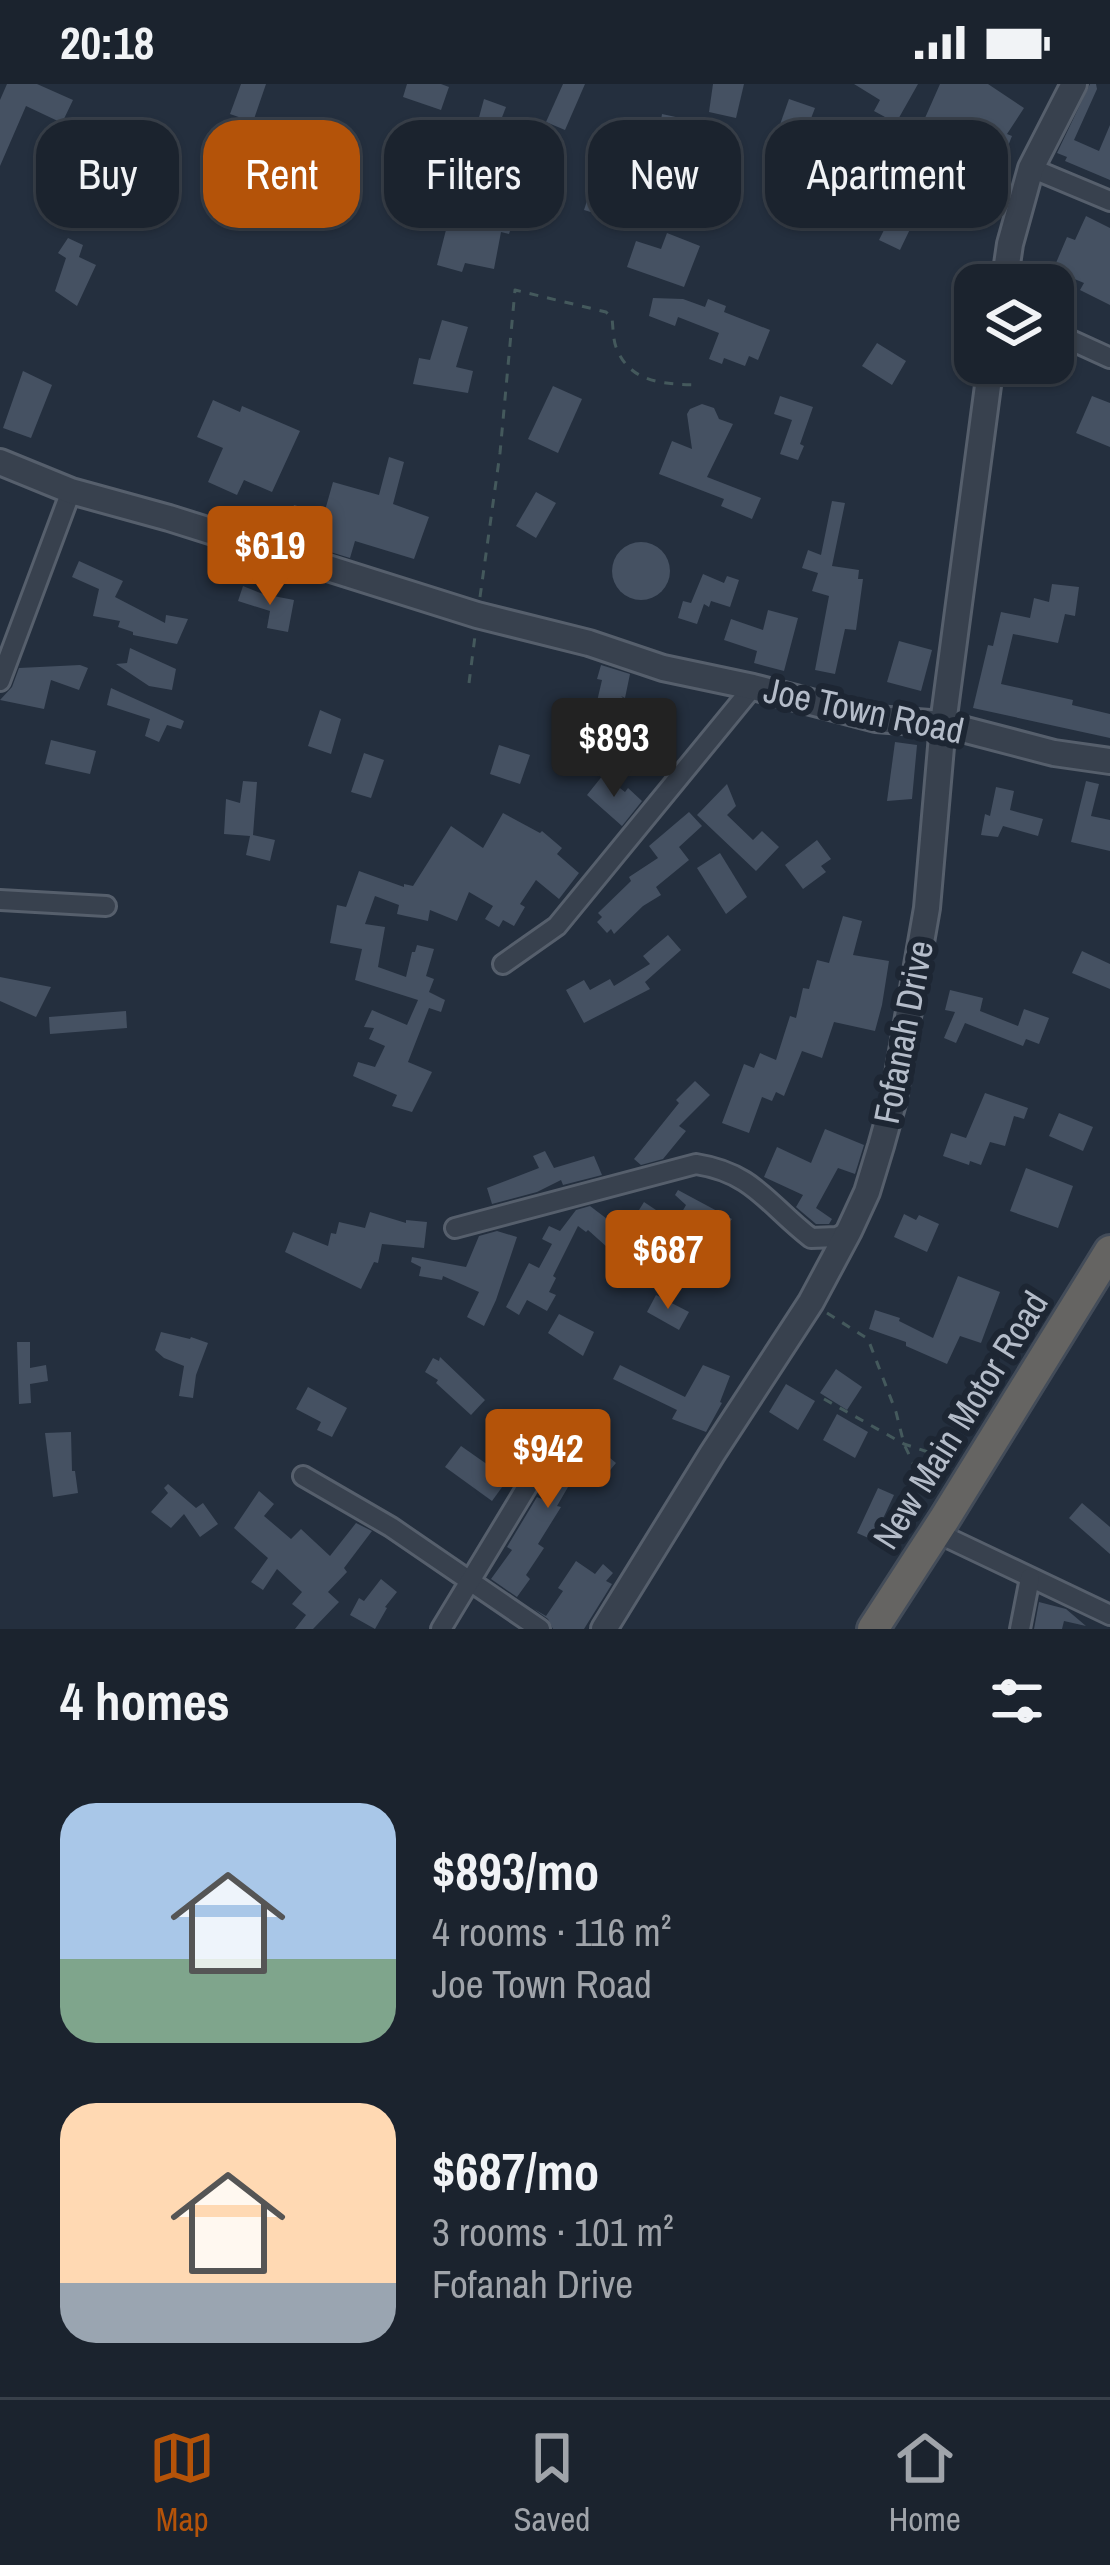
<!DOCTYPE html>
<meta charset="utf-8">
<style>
:root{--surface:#1b232e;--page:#242b36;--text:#f1f3f6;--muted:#a0a4aa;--line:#39404a;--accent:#b45309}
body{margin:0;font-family:"Archivo Narrow",sans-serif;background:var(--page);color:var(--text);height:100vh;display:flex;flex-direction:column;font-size:45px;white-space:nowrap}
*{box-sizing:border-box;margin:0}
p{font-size:39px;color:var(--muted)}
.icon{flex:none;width:66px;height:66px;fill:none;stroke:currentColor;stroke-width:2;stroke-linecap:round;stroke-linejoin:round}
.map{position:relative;height:1545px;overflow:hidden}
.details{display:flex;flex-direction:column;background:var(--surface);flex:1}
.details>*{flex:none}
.guide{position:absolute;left:36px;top:36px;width:1038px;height:108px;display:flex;gap:24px}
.buttons{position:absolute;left:954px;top:180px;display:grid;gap:24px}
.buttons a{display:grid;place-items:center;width:120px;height:120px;border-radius:24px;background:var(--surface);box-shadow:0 3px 9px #0004,0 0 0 3px var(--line);font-size:60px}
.price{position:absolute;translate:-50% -102px;padding:0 27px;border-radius:12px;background:var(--accent);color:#fff;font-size:39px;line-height:78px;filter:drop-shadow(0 3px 6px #0008)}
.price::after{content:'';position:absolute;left:50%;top:72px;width:36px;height:27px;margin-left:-18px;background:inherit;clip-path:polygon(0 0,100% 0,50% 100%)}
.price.current{background:#222;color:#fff}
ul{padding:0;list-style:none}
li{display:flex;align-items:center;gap:36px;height:300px;padding:0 60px}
li span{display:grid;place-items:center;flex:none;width:336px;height:240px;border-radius:36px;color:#555}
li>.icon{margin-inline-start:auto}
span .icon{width:144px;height:144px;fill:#fffc;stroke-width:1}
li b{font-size:51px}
h2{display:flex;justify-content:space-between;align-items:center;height:144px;padding:0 60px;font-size:51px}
.chip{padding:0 42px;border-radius:36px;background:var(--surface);box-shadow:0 3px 9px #0004,0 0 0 3px var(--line);font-size:42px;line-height:108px}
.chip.current{background:var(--accent);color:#fff}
.status{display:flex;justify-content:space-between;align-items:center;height:84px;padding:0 60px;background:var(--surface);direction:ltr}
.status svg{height:33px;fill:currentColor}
.tab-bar{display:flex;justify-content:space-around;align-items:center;height:168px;border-top:3px solid var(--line);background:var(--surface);font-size:33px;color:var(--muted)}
.tab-bar a{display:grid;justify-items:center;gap:6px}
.tab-bar .current{color:var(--accent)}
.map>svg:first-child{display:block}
</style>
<div class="status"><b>20:18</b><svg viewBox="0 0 49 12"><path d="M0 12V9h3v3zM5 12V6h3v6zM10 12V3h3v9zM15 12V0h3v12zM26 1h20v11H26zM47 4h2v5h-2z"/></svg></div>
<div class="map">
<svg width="1110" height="1545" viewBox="0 0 1110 1545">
<rect width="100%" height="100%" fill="#242f3e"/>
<g fill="#455162">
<polygon points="7,0 37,0 73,16 62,39 26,22 0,82 0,16"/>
<polygon points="241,0 266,0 253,38 230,30"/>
<polygon points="407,0 441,0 449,3 441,26 403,13"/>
<polygon points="563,0 585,0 565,46 546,38"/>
<polygon points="713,0 744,0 736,34 709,28"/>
<polygon points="854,0 918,0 896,39 874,27 880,16"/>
<polygon points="940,0 988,0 1024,24 1007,50 1012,52 1006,67 987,58 981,72 921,43"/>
<polygon points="1090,0 1096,0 1097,5 1074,56 1099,67 1110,41 1110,96 1065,77 1067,73 1057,69"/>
<polygon points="484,15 506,23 494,54 475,48"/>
<polygon points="789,15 815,24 802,58 777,49"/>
<polygon points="662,30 685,35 670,87 634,81 643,45 659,49"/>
<polygon points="333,39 353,47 339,82 362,93 349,123 309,105 327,65 323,63"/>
<polygon points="497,75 539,89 535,103 517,99 507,129 515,131 509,150 501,148 494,185 465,179 462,188 437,181 447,142 453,145 466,114 482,120"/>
<polygon points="595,92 650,109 640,143 584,126"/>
<polygon points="881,93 933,107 936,98 986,125 975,145 924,116 900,166 879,156 887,140 860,118"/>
<polygon points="1086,132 1110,144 1110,221 1080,206 1084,199 1053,186 1067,153 1075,156"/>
<polygon points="667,149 700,162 684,203 627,183 636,157 661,165"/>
<polygon points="68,154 83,161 79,173 96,181 77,222 55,207 66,174 58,169"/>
<polygon points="653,214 683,215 705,223 708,215 726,222 724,228 770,246 758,276 749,272 745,282 724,274 722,280 709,275 719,249 678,233 675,242 649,232"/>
<polygon points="442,236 468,243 456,283 473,287 468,309 413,300 419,274 430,276"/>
<polygon points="877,259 906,277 892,301 862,282"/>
<polygon points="23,287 52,301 31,354 3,344"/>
<polygon points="553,302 582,315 558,369 528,355"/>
<polygon points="780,312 813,323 800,360 804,362 798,376 780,370 792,336 774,330"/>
<polygon points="1092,312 1110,319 1110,363 1076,349"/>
<polygon points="213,316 240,328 242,322 300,347 272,408 244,396 237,411 208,398 223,364 197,353"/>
<polygon points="702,320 714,324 719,335 733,340 707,393 761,414 752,435 721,422 724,415 659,390 672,357 692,365 687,330 690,325"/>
<polygon points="389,373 404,378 393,420 429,433 414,475 355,457 350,474 314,463 318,449 289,440 294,421 324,430 333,398 379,411"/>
<polygon points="536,408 556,419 536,454 516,442"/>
<polygon points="832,417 845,419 832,482 859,486 858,495 863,495 856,546 845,545 835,590 815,586 829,512 812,507 818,489 802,484 808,466 821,471"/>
<circle cx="641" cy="487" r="29"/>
<polygon points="79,477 123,497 115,513 165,539 166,531 188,535 177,560 133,551 133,548 118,543 120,537 93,532 99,505 72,493"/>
<polygon points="703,490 724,499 727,492 739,496 730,523 711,517 709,523 704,520 697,540 678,534 683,517 691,519"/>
<polygon points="1052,500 1079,503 1075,532 1065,530 1058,559 1013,550 1001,600 1073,616 1072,621 1110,630 1110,654 973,624 988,561 993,562 1001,528 1030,534 1034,514 1049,518"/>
<polygon points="243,502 263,510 294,516 288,548 267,544 270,527 238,517"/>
<polygon points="768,526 798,534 784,587 754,579 757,567 724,556 731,535 763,546"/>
<polygon points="899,557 932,566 921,607 887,598"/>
<polygon points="130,564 176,585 172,606 149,602 116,580 127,579"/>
<polygon points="80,581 88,584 79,606 51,596 44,625 0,616 12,603 19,584"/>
<polygon points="601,581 630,590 625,614 621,612 624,615 620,633 595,626 602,596 597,595"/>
<polygon points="111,604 184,637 181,645 167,641 159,658 145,652 150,635 107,621"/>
<polygon points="320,626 341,635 331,670 308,662"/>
<polygon points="51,656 96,667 90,690 45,680"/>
<polygon points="895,658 917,661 912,715 887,717"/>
<polygon points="499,661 530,671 520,700 490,690"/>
<polygon points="364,669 384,676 371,714 351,708"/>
<polygon points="603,691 625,708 628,704 642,717 622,742 587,711"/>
<polygon points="243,697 257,698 253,751 275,756 270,777 246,771 250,752 224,750 226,715 240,719"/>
<polygon points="1086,697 1099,700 1091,732 1110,736 1110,767 1071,758"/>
<polygon points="727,700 736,722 727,731 753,756 762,747 779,763 756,787 697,731"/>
<polygon points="996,703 1014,707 1010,726 1043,735 1038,752 1003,742 998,753 981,751 985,730 990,732"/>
<polygon points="689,728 702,742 679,763 689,776 656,803 661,811 643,822 614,850 611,845 607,849 597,838 602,833 598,829 631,797 629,793 658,774 649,762"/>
<polygon points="503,729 540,749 542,747 562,764 557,770 579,789 559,815 536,796 520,820 525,823 514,842 503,836 499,843 485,835 493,822 469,808 457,837 430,826 428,837 397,830 399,821 375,812 365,840 385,843 378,883 406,893 412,868 415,868 417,861 434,865 426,892 434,895 429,908 445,916 441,928 429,924 408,978 432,988 412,1028 392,1022 397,1011 353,992 358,978 375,983 385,962 369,955 374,944 364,943 372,926 407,941 418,916 355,896 362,865 330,859 337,821 346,823 359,787 404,803 404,800 413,802 451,742 483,764"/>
<polygon points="817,756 831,775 821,782 826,788 803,805 785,781"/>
<polygon points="720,769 747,813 726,830 697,784"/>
<polygon points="843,832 862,837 853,871 889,877 882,921 875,947 834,938 822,974 802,967 784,1012 776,1008 772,1017 762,1013 749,1049 722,1039 744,980 754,984 760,969 776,976 790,932 796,934 803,904 809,905 817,876 829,879"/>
<polygon points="668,851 681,866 645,898 650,905 584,939 566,906 584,896 590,906 610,895 614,902 650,880 643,872"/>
<polygon points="1082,867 1110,880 1110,905 1072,889"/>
<polygon points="0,893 51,903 36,933 0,917"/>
<polygon points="950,906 983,914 980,927 1018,942 1024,925 1049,934 1039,960 1026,955 1023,962 965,939 956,959 944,954 955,928 945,926"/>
<polygon points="126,927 127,944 50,950 49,933"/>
<polygon points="695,997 710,1011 679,1042 686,1047 663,1075 641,1081 634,1075 679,1019 676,1016"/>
<polygon points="985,1009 1028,1024 1024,1035 1014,1032 1005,1062 990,1058 981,1081 970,1077 969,1081 943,1072 951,1049 966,1054"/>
<polygon points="1059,1029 1093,1043 1083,1067 1049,1052"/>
<polygon points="825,1045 864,1061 855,1090 838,1084 816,1124 832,1135 829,1140 816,1140 796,1123 803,1111 764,1093 777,1063 811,1079"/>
<polygon points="545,1067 554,1084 594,1072 602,1091 563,1101 561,1096 537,1108 492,1120 487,1104 539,1084 533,1072"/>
<polygon points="1026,1084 1073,1102 1058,1144 1010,1127"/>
<polygon points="678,1106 691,1113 732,1135 721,1149 704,1135 702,1139 682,1128 686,1121 675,1111"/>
<polygon points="644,1118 656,1126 640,1151 653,1161 636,1183 617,1172 588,1146 586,1148 578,1142 553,1192 556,1194 549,1208 556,1211 547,1227 527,1216 519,1231 506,1223 529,1179 539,1184 552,1160 542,1155 549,1142 560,1147 576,1126 590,1122 615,1141 619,1135 629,1142"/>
<polygon points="370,1128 406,1139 406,1136 427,1138 424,1164 382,1160 378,1179 374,1178 361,1205 285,1168 293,1148 328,1162 331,1149 336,1150 339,1138 365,1144"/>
<polygon points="904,1130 916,1136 919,1131 939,1140 927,1168 894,1153"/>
<polygon points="497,1147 517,1153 496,1216 484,1242 467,1233 479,1208 443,1192 442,1196 419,1192 421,1183 411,1178 412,1173 466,1183 479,1152"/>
<polygon points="958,1192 1000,1208 981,1259 960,1252 947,1280 906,1262 906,1258 869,1245 875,1226 900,1234 899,1237 933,1254"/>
<polygon points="656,1211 689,1228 679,1246 647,1228"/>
<polygon points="559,1230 594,1248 583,1272 548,1249"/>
<polygon points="161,1248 190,1255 191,1253 208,1259 196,1291 193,1314 179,1312 184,1282 164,1274 155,1266"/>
<polygon points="17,1258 30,1258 30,1284 46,1281 48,1297 30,1300 31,1319 19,1320"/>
<polygon points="440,1273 485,1316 471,1331 436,1299 438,1296 425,1288 433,1274 439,1277"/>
<polygon points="620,1281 685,1313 703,1281 730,1292 720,1318 722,1319 706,1348 672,1335 677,1326 613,1295"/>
<polygon points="836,1285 862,1303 847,1326 820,1309"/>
<polygon points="786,1300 815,1317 798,1346 769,1328"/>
<polygon points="308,1303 347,1324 332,1353 317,1346 321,1338 296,1325"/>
<polygon points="837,1330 868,1348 855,1374 823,1356"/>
<polygon points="575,1343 594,1357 592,1359 616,1379 602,1396 582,1379 557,1422 561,1423 538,1460 544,1464 526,1491 530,1495 517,1513 491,1495 512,1466 507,1463 537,1413 546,1417 566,1381 557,1375 566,1362 562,1360"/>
<polygon points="71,1348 72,1387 75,1387 78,1409 53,1413 45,1349"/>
<polygon points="461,1362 508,1395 492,1417 445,1383"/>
<polygon points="168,1400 196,1424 203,1419 218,1440 200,1453 184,1430 171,1444 151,1428 168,1409 164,1404"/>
<polygon points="878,1404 894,1411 873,1456 857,1449"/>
<polygon points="259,1407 274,1420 264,1432 291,1455 301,1445 330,1472 356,1439 372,1447 344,1484 347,1488 328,1508 339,1518 313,1545 295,1545 306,1531 292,1520 302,1508 277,1485 263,1506 251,1498 268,1474 234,1444"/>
<polygon points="1082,1419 1110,1443 1110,1470 1069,1434"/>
<polygon points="576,1477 595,1490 603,1480 613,1489 606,1497 612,1500 584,1545 553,1545 548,1535 534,1525 546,1532 563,1507 558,1504"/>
<polygon points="381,1495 397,1508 385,1523 387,1524 375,1545 350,1531 359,1514 364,1517"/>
<polygon points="1039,1518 1066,1525 1086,1542 1064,1537 1062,1545 1034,1545"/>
</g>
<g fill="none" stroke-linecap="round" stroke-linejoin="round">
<defs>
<g id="minor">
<polyline points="1031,84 1110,117"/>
<polyline points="1053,248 1110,274"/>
<polyline points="0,597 71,407"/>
<polyline points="0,816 106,822"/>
<polyline points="503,880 557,842 753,603"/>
<path d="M455,1144L696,1080C754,1089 768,1121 811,1154L837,1153L849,1147"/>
<polyline points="303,1392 391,1443 540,1545"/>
<polyline points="948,1454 1110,1531"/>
<polyline points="441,1545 542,1378"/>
<polyline points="1020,1545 1030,1494"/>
</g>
<g id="tertiary">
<polyline points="1004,201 1010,160 1031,84 1074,0"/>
<polyline points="0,378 71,407 169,434 477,531 589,559 663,584 753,603 876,635 943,640 1054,669 1110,677"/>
<polyline points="604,1545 712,1370 811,1218 849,1147 867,1108 881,1062 893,1019 927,824 943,640 991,279"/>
</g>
<polyline id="trunk" points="873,1545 945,1434 1110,1167"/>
</defs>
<use href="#minor" stroke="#565f6c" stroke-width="24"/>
<use href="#tertiary" stroke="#565f6c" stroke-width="30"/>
<use href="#trunk" stroke="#434c59" stroke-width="36"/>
<g stroke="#44595c" stroke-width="3" stroke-dasharray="9 9" stroke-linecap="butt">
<path d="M480,513L500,369L515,206L606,228L612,234C613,242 613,255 616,263C630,300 665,300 698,301"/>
<polyline points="469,599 475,552"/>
<polyline points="827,1229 868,1255 896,1328 904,1360 929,1413"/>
<polyline points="824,1315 904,1360 952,1376"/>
</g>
<use href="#minor" stroke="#38414e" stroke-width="18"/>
<use href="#tertiary" stroke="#38414e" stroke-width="24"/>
<use href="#trunk" stroke="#656462" stroke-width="30"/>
</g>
<g text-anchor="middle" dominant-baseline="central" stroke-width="12" stroke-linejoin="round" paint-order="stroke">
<g font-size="36" fill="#b4bcc9" stroke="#1d2633">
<text transform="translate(864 626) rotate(12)">Joe Town Road</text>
<text transform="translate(903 948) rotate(-79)">Fofanah Drive</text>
<text transform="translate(960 1336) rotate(-58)">New Main Motor Road</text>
</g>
</g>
</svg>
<div class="buttons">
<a><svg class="icon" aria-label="layers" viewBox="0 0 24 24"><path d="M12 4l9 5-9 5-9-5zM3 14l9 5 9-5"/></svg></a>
</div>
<b class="price" style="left:270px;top:524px">$619</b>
<b class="price current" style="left:614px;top:716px">$893</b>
<b class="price" style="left:668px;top:1228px">$687</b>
<b class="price" style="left:548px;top:1427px">$942</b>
<div class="guide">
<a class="chip">Buy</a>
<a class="chip current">Rent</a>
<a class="chip">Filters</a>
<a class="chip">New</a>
<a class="chip">Apartment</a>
</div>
</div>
<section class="details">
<h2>4 homes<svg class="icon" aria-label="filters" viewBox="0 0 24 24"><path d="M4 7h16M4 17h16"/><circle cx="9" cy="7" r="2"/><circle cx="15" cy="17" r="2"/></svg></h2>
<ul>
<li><span style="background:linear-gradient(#a9c7e8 65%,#7fa58c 0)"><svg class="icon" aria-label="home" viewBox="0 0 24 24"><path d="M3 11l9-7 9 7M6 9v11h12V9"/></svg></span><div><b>$893/mo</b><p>4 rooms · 116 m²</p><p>Joe Town Road</p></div></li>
<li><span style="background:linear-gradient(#ffd9b3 75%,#9aa5b1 0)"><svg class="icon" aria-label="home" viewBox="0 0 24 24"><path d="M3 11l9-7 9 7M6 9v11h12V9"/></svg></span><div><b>$687/mo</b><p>3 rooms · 101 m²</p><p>Fofanah Drive</p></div></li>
</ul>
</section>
<nav class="tab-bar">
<a class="current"><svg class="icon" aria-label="map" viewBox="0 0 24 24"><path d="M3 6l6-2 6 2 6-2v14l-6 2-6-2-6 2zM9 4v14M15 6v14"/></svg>Map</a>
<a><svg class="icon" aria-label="saved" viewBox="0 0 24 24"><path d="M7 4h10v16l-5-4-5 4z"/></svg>Saved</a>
<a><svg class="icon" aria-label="home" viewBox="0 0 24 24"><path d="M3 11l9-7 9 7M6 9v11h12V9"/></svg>Home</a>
</nav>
